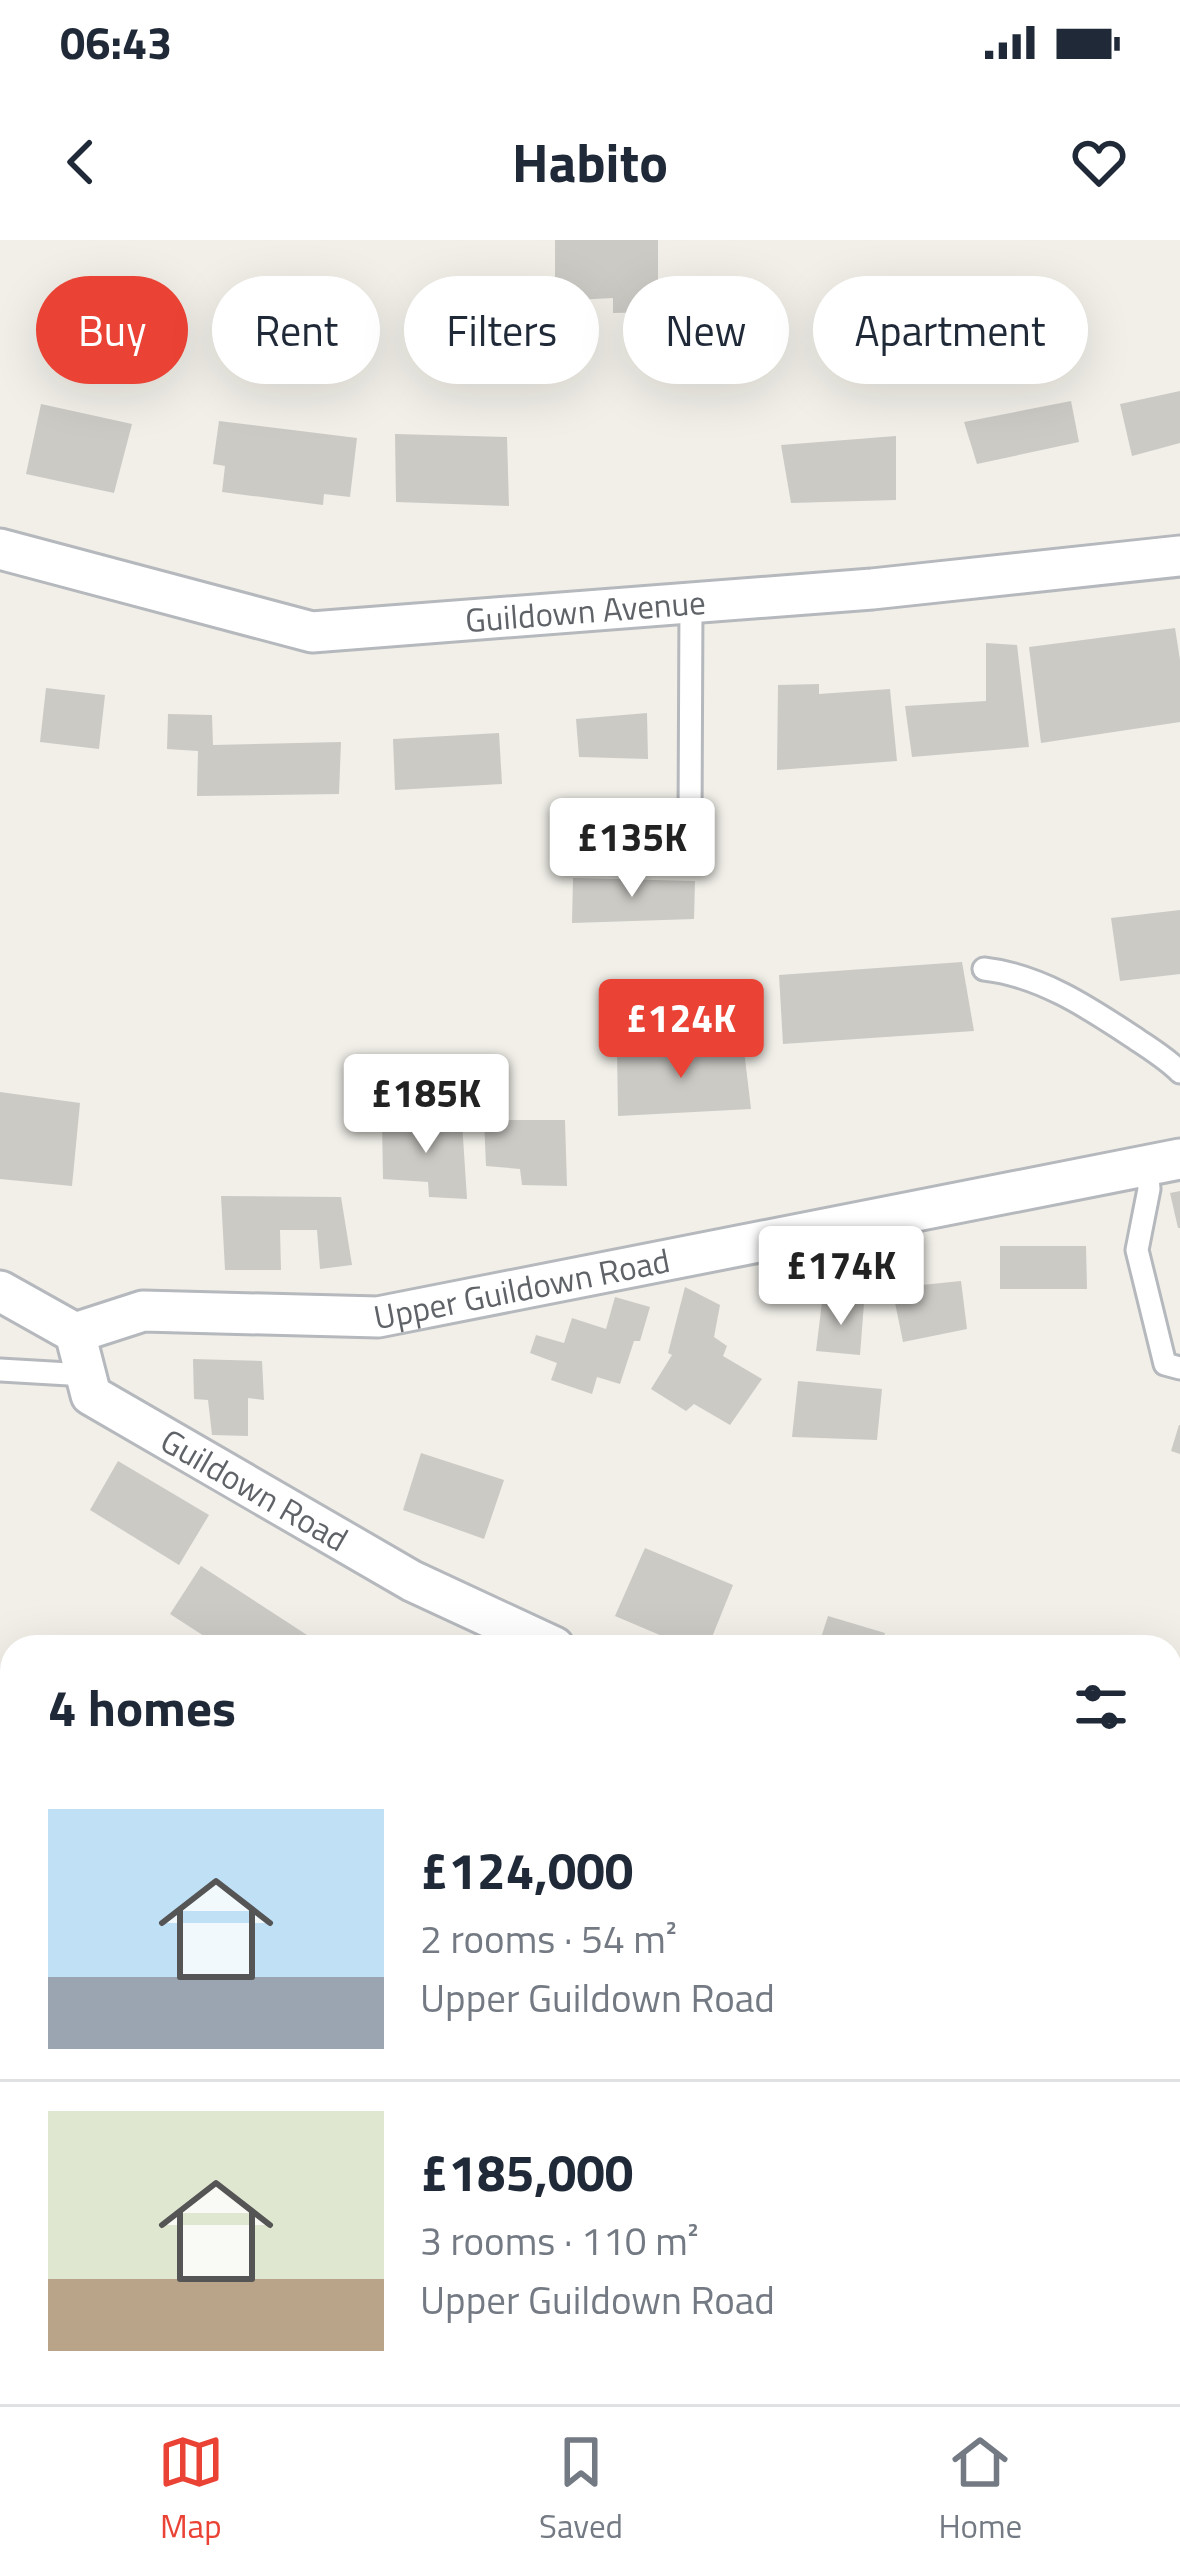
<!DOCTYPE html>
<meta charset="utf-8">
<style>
:root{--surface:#fff;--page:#f6f6f7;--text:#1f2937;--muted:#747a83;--line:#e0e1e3;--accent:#ea4335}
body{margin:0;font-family:"Titillium Web",sans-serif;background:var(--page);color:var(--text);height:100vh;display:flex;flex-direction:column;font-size:45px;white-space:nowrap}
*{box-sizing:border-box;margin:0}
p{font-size:39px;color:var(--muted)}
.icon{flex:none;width:66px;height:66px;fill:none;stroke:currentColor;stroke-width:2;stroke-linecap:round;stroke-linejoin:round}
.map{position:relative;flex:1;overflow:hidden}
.drawer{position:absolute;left:0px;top:1395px;width:1182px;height:771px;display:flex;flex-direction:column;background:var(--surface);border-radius:36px 36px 0 0;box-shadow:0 12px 48px #0002}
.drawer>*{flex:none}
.guide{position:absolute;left:36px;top:36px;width:1110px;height:108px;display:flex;gap:24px}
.price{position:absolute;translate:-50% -102px;padding:0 27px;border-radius:12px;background:#fff;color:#222;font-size:39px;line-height:78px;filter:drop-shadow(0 3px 6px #0008)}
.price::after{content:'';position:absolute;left:50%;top:72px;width:36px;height:27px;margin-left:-18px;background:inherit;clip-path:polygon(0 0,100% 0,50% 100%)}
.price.on{background:var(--accent);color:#fff}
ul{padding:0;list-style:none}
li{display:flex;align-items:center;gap:36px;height:300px;padding:0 48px}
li+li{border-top:3px solid var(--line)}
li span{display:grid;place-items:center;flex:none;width:336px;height:240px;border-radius:0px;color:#555}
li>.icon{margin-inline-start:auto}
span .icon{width:144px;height:144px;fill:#fffc;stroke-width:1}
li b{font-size:51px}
h2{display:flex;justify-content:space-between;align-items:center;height:144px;padding:0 48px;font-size:51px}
.chip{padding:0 42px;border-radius:54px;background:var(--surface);box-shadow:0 12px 48px #0002;font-size:42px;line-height:108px}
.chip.on{background:var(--accent);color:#fff}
.status{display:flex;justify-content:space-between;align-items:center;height:84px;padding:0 60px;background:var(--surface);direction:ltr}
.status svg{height:33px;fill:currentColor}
header{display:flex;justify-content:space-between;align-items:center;height:156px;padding:0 48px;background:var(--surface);font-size:54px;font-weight:700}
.dock{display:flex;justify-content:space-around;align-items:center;height:168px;border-top:3px solid var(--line);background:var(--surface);font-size:33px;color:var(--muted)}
.dock a{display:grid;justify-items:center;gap:6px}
.dock .on{color:var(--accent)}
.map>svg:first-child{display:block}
</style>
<div class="status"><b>06:43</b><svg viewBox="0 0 49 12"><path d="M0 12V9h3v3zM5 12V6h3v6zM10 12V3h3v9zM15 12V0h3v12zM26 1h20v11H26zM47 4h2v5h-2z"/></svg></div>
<header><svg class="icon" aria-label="back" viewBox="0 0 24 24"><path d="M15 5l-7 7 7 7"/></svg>Habito<svg class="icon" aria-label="heart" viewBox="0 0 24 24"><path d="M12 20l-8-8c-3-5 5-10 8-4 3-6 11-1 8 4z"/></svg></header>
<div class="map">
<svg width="1180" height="2164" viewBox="0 0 1180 2164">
<rect width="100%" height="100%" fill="#f1efe8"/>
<g fill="#cccac5">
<polygon points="555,0 658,0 658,72 613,73 613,58 555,61"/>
<polygon points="1180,151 1180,203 1132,216 1120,164"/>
<polygon points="1071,161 1079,202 977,224 964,182"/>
<polygon points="41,164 132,184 114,253 26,234"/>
<polygon points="219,181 357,198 350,257 324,254 323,265 222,252 225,226 213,224"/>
<polygon points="395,194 507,197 509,266 396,262"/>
<polygon points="896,196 896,260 791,263 781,205"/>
<polygon points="1175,388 1180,420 1180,482 1041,503 1029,407"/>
<polygon points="986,403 1017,405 1029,507 912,517 905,466 986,461"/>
<polygon points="819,444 819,454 890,449 897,521 777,530 778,445"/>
<polygon points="46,448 105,455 99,509 40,502"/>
<polygon points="647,473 648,519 579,517 576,479"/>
<polygon points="168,474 212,475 213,505 341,502 339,554 197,556 198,511 167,509"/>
<polygon points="499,493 502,544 395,550 393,499"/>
<polygon points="573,638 695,641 694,679 572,683"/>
<polygon points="1180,670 1180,734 1120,741 1111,678"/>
<polygon points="962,722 974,791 783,804 779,735"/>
<polygon points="617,808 744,810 751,869 618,876"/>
<polygon points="0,852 80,863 72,946 0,939"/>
<polygon points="382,880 462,882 467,959 429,957 428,942 383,939"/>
<polygon points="484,880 565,880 567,946 522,945 520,929 486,926"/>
<polygon points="1180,951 1180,988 1178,988 1170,953"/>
<polygon points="221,956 341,957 352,1025 320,1029 317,990 280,990 281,1030 225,1030"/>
<polygon points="1000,1006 1086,1006 1087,1049 1000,1049"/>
<polygon points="961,1041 967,1089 903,1102 892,1048"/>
<polygon points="685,1047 720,1065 714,1097 727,1106 723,1116 762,1139 730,1185 694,1164 686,1171 651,1149 672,1115 668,1113"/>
<polygon points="615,1057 650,1067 640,1101 634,1101 620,1144 597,1137 592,1154 551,1140 557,1123 530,1113 536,1095 564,1103 572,1078 606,1089"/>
<polygon points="822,1062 864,1063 860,1115 816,1111"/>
<polygon points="193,1119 262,1121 264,1160 248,1158 248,1196 212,1195 208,1160 194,1159"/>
<polygon points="798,1141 882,1149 877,1200 792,1197"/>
<polygon points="1179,1185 1180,1185 1180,1214 1171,1211"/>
<polygon points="421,1213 504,1240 484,1299 403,1270"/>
<polygon points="118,1221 209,1275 179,1325 90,1270"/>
<polygon points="645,1308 733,1345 708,1407 688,1407 615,1376"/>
<polygon points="201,1326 307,1395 300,1407 221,1407 170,1374"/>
<polygon points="828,1376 885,1393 881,1407 818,1407"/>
<polygon points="1170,1565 1180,1570 1180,1653 1170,1648"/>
<polygon points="0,1602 12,1607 12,1647 0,1641"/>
<polygon points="1180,1971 1180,2016 1170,2012 1170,1999"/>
<polygon points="11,2069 12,2069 12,2144 0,2141 5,2115 0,2114 0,2104"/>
<polygon points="118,2154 187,2154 183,2164 143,2164"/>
<polygon points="269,2154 328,2154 324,2164 265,2164"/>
<polygon points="838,2154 896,2154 886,2164 848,2164"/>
</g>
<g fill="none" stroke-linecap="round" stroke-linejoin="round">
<defs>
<g id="service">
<polyline points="690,583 691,363"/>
<path d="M984,729C1039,735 1088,767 1133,797C1149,808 1166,818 1180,832"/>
<polyline points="1147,926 1149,949 1137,1010 1165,1124 1180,1128"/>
<polyline points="0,1130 86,1135"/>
</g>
<g id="minor">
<path id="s1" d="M0,309L312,392L872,349L1180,316"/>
<path id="s2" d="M0,1051L75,1093L91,1155L412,1341L554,1407"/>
<path id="s3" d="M75,1093L143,1071L378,1077L1180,919"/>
<polyline points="0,1748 8,1760 0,1790"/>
<polyline points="1170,1770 1180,1777"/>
<polyline points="0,1976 12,1977"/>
<polyline points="708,2154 719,2164"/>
</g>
</defs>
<use href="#service" stroke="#b5b8bc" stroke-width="27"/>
<use href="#minor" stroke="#b5b8bc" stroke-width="45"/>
<use href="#service" stroke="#fff" stroke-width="21"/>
<use href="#minor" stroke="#fff" stroke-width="39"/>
</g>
<g text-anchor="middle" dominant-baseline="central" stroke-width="12" stroke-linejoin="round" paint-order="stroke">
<g font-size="33" fill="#5f6368" stroke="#fff">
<text stroke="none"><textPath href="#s1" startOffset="597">Guildown Avenue</textPath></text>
<text stroke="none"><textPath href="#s3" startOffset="453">Upper Guildown Road</textPath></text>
<text stroke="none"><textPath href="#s2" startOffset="339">Guildown Road</textPath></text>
</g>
</g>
</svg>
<b class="price" style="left:632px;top:660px">£135K</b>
<b class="price on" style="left:681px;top:841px">£124K</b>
<b class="price" style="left:426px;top:916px">£185K</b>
<b class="price" style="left:841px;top:1088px">£174K</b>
<div class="guide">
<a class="chip on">Buy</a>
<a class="chip">Rent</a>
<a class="chip">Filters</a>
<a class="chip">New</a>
<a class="chip">Apartment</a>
</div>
<section class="drawer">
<h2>4 homes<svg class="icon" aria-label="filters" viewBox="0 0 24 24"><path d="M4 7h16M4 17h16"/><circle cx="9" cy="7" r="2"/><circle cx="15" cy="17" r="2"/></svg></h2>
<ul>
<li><span style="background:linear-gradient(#bfe0f5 70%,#9aa5b1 0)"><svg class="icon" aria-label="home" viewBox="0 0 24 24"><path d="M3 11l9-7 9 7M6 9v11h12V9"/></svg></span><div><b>£124,000</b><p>2 rooms · 54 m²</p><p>Upper Guildown Road</p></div></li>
<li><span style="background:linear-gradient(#dfe7d0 70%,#b9a48a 0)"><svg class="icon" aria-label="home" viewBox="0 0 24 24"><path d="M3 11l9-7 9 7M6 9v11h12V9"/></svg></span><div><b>£185,000</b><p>3 rooms · 110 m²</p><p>Upper Guildown Road</p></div></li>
</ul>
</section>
</div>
<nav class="dock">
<a class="on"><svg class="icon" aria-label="map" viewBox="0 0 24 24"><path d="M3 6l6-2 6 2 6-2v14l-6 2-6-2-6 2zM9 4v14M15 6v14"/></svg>Map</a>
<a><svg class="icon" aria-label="saved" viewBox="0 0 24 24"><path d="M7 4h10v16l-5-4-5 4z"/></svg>Saved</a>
<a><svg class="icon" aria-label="home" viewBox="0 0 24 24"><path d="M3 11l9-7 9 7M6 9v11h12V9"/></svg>Home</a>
</nav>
